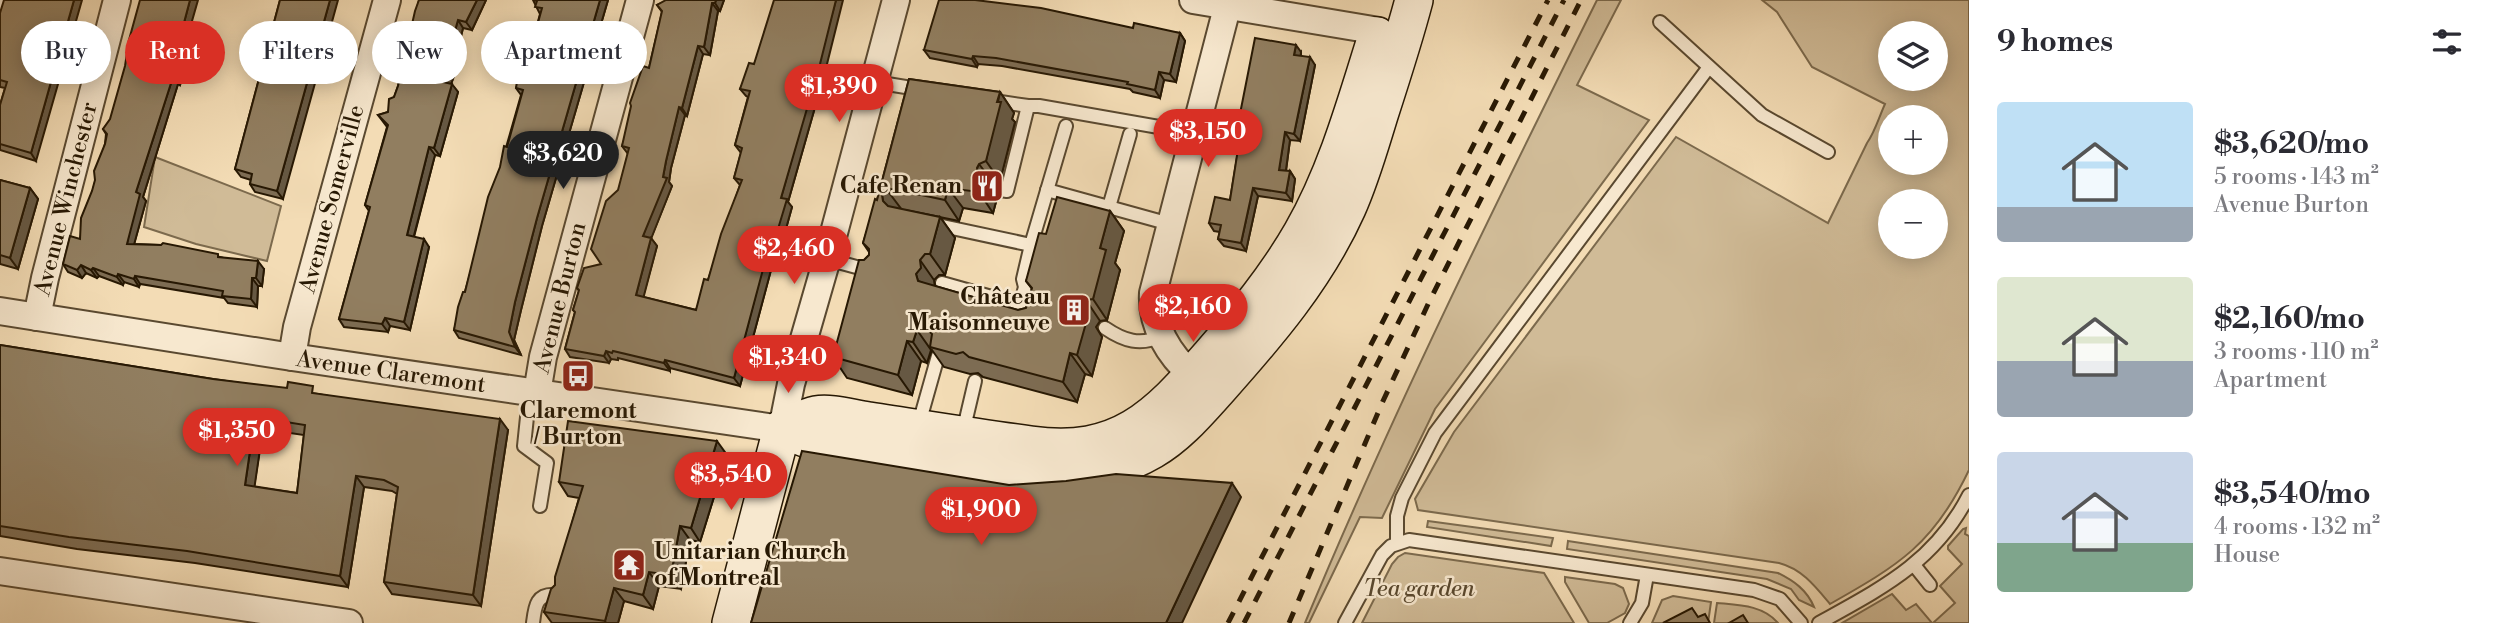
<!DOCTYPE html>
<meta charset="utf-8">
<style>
:root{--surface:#fff;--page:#f2f2f3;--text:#2b2b33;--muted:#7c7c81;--accent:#d93025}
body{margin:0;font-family:"Libre Bodoni",serif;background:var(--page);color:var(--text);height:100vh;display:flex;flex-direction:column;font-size:26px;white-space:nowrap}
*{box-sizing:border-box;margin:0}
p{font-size:23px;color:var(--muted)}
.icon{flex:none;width:38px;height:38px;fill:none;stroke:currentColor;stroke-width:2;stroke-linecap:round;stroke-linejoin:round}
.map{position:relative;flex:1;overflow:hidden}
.details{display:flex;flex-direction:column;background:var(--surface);width:525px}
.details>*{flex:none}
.banner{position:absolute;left:21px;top:21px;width:665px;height:63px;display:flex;gap:14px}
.tools{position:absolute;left:1878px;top:21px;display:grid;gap:14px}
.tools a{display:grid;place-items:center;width:70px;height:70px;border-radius:50%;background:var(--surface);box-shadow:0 4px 18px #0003;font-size:35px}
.price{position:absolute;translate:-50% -60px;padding:0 16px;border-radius:24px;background:var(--accent);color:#fff;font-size:23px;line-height:46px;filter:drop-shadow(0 2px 4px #0008)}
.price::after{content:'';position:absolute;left:50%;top:42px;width:21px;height:16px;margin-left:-10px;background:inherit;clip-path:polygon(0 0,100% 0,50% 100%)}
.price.active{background:#222;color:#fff}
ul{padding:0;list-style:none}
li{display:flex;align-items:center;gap:21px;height:175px;padding:0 28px}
li span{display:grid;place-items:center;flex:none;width:196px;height:140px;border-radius:7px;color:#555}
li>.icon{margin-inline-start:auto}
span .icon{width:84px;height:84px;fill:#fffc;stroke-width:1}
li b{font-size:30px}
h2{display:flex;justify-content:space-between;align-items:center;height:84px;padding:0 28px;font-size:30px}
.chip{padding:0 24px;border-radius:32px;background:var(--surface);box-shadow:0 4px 18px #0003;font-size:24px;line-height:63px}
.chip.active{background:var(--accent);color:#fff}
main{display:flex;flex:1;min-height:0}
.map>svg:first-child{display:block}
</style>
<main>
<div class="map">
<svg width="1969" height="623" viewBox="0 0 1969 623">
<rect width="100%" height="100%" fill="#f3dcb5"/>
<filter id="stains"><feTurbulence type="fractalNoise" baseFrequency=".00286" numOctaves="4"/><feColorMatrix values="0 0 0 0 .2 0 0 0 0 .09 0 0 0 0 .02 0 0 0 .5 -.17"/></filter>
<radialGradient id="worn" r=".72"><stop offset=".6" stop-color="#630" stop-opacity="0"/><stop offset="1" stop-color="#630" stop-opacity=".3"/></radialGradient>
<g fill="#d0bb97" stroke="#7c6a4d" stroke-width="2" fill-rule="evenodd">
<path d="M1597,0H1621L1577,85L1649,120L1435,409L1382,518L1360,517L1309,623H1305C1393,411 1495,205 1597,0Z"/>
<path d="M1762,0H1969V470C1934,544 1899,565 1830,604C1815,586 1802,569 1779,563L1418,510L1415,499L1454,432L1676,137L1828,223L1867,143C1875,132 1879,117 1885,104L1812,67L1777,12ZM1890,33H1936V79H1890ZM1890,117H1936V163H1890ZM1890,201H1936V247H1890Z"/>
<polygon points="155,157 281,206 267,261 196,244 144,227"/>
<polygon points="1428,521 1553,538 1551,546 1427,527"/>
<polygon points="1966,528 1965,534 1969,536 1969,623 1933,623 1955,603 1940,586 1962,564 1948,549 1948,546 1963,529"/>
<path d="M1568,541L1778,573C1794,581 1807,590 1814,607L1799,600L1791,589L1767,579L1567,549Z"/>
<polygon points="1405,553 1544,573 1574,623 1362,623 1392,564 1398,557"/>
<polygon points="1565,577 1615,584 1623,588 1629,604 1625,613 1607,623 1589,623 1565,582"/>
<polygon points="1892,594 1906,610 1916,604 1932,623 1842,623"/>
<polygon points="1673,596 1711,602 1708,623 1652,623 1662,600"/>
<path d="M1717,603C1738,605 1763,605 1778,623H1714Z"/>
</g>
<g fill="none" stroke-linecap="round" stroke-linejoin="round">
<defs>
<g id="service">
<polyline points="0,9 3,0"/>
<polyline points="1660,22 1762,115 1828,152"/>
<polyline points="875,82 924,90"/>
<polyline points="994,101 1028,106 1039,106 1193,133"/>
<polyline points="1000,190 1007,191 1028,106"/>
<polyline points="1047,190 1170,224"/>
<polyline points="1109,207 1130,134"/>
<polyline points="933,224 1031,245 1066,126"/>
<polyline points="827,259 871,271"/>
<polyline points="942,283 1038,310"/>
<polyline points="1018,313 1025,287 1023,279 1031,245"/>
<path d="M1105,328C1124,341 1140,346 1162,336"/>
<polyline points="537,393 527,417 524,446 547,463 540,506"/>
<polyline points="918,427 938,356"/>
<polyline points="963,432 975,381"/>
<polyline points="1397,543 1397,516 1402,498 1435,433 1709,67"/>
<polyline points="1914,565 1930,585"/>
<path d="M533,623C535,606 536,593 557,595"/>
<polyline points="1345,623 1382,555 1391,546 1409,540 1754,590 1780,599 1801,623"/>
<polyline points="1630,623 1642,603 1647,575"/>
<path d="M1819,623C1882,588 1935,562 1969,495"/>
</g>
<g id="minor">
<polyline points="1193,0 1379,31"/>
<polyline points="0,311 292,357 782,429 791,384 827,259 896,0"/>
<polyline points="37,317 45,278 117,0"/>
<polyline points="292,357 297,327 387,0"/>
<path d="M1193,376C1169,355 1151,326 1153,293L1229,0"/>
<polyline points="537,393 543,357 640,0"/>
<polyline points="0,571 349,623"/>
</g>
<g id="secondary">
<path d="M782,429L810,440L1045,475C1083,476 1118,470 1152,450C1178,435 1198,411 1218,389C1268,333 1316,277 1347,208C1361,177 1370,144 1380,112C1392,75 1404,38 1414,0"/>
<path d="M782,429C793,425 805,417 816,415C831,412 853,419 869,421C923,429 977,438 1031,445C1119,457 1156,418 1210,356C1244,317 1276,278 1302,233C1337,172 1356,103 1377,36"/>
<polyline points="731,623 782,429"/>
</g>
</defs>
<use href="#service" stroke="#5a4930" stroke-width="16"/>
<use href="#minor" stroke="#5a4930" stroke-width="30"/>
<use href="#secondary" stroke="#271803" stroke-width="40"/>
<use href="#service" stroke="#f7e8cf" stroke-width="12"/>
<use href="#minor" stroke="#f7e8cf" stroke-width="26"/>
<use href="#secondary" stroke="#f7e8cf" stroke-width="37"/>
<g stroke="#271803" stroke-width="5" stroke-dasharray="12 12" stroke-linecap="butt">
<polyline points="1228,623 1548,0"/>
<polyline points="1244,623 1564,0"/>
<polyline points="1289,623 1383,401 1430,300 1581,0"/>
</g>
</g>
<g fill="#7d6c53" stroke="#271803" stroke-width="2" fill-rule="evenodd">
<polygon points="280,0 283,199 255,192 250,184 251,180 241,177 235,169"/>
<polygon points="419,0 486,0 472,30 463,28 455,61 458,65 451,84 458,92 440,156 435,155 414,237 429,247 410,330 390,326 388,332 344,327 339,319 369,211 365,205 387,127 378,115 388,112 394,97 398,86"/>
<polygon points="533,0 608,0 542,226 521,310 514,340 521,355 459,338 454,330 521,95 516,88 529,55 540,14"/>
<polygon points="724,0 720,11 718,11 710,55 703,54 687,116 685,115 671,168 669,182 672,186 651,238 657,246 643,297 696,310 708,280 740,185 734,178 741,153 735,145 748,97 746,96 740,89 754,64 825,72 788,202 792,207 784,236 775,255 740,386 670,368 670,371 618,358 618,360 611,359 609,363 570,357 565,349 575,312 573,310 579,291 577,288 601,264 628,154 622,146 649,68 662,12 657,5 666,1"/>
<polygon points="0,13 36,161 0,150 0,105 5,88 0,87"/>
<polygon points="1133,28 1180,33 1185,41 1176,82 1164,80 1160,98 1133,92 1130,89 1002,66 978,64 977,67 930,58 924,50"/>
<polygon points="188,36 192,38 197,46 192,67 186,66 180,85 178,84 143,197 146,201 134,244 161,245 220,257 264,269 262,286 258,286 257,307 228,303 224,298 140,284 139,287 124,282 123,285 99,276 97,278 86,273 82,278 68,272 63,264 80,239 105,144 106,134 103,129"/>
<polygon points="1301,52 1301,56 1315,65 1300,141 1290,140 1286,171 1290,171 1295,179 1292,201 1258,196 1246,251 1224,246 1218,239 1220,232 1214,231 1209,223 1230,200 1241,133 1237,129"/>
<polygon points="909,79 1000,92 1014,113 1012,119 1015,122 1000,181 994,184 992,188 997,198 993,213 963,208 959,221 905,210 940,217 955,238 945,275 939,275 934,280 935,286 1018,310 1026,308 1032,289 1026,281 1046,234 1110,211 1124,231 1115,263 1120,270 1107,320 1100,321 1096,327 1102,337 1092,376 1085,374 1077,402 983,377 978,373 970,374 944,367 932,350 927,363 921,361 912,395 847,378 833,357 864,260 869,255 869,252 863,243 877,200"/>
<polygon points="0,180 30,188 38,199 18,269 0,264"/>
<path d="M0,345L213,379L318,394L508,430L481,606L392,594L384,582L397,494L392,491L364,487L348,587L195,563L77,549L0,536ZM263,429L304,435L297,493L254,487Z"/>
<polygon points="727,455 700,542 690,540 681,589 659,586 653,609 624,601 618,623 552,623 544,612 555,585 579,498 568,496 559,482"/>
</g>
<g fill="#665843" stroke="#271803" stroke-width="2">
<polygon points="74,0 82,0 36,161 31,153"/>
<polygon points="190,0 198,0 186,42 181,34"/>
<polygon points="330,0 338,0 283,199 277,191"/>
<polygon points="477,0 486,0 472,30 466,22"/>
<polygon points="600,0 608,0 542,226 521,310 514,340 521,355 515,347 509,332 515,302 537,218"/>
<polygon points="716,0 724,0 720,11 715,3"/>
<polygon points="836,0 843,0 825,72 788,202 792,207 784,236 775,255 740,386 734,378 781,198"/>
<polygon points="712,3 718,11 710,55 704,47"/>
<polygon points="458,20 463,28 455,61 458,65 449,90 443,82 448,56"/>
<polygon points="1180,33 1185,41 1176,82 1170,74"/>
<polygon points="192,38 197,46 192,67 186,59"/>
<polygon points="1296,45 1301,52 1300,63 1294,55"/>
<polygon points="698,46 703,54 687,116 682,108"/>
<polygon points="973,56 978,64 977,67 972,59"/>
<polygon points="1310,57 1315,65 1300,141 1294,134"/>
<polygon points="180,58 186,66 180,85 175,77"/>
<polygon points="1159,72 1164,80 1160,98 1155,90"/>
<polygon points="173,77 178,84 143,197 146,201 132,252 127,244 136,192"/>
<polygon points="452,84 458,92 440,156 434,148"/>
<polygon points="1000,92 1014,113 1012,119 1015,122 1000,181 986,161"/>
<polygon points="679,107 685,115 671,168 669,182 672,186 649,244 643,236 663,177 666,161"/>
<polygon points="1285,132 1290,140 1285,177 1279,170"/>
<polygon points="429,147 435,155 412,243 407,235"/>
<polygon points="979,164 994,184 992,190 997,198 993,213 979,192 977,168"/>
<polygon points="1290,171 1295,179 1292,201 1286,193"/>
<polygon points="30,188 38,199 18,269 10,258"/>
<polygon points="948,188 963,208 959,221 945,200"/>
<polygon points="1253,188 1258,196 1246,251 1241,243"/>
<polygon points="887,190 902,210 897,221 883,201 882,195"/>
<polygon points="1110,211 1124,231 1115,263 1120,270 1107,320 1093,299 1100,248"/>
<polygon points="940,217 955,238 945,275 930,254"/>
<polygon points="651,238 657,246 642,303 636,295"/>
<polygon points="424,239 429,247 410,330 404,322"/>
<polygon points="920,260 934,280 935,288 918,281 916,274"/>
<polygon points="258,261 264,269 262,286 256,278"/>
<polygon points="81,265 86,273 82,278 77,270"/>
<polygon points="93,268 99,276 97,278 91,270"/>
<polygon points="118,274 124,282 123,285 117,277"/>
<polygon points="135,276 140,284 139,287 134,279"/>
<polygon points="252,278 258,286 257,307 251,299"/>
<polygon points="1086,300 1100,321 1096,327 1102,337 1092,376 1077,355 1083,312 1082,307"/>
<polygon points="385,318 390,326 388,332 382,324"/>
<polygon points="917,330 931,350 927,363 913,342"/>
<polygon points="907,341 921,361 912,395 898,375"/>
<polygon points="606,351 611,359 609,363 604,356"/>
<polygon points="1070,353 1085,374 1077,402 1063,382"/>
<polygon points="665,360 670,368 670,371 664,363"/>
<polygon points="255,417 263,429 253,497 245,485"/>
<polygon points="500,419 508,430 481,606 473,595"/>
<polygon points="717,441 727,455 700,542 691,528"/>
<polygon points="356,476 364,487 348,587 340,576"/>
<polygon points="1232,483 1241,497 1182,623 1166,623"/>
<polygon points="680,526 690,540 681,589 671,575"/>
<polygon points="649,572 659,586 653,609 643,595"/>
<polygon points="614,588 624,601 618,623 606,623 605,621"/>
</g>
<g fill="#917e60" stroke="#271803" stroke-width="2" fill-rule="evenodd">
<polygon points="4,0 74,0 31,153 0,144 0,105 7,82 0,80 0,13"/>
<polygon points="140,0 190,0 181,34 192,38 186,59 180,58 175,77 173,77 136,192 140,194 127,244 161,245 163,243 218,254 218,257 258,261 256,278 252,278 251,299 222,296 223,291 135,276 134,279 118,274 117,277 93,268 91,270 81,265 77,270 63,264 70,236 80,239 81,218 92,191 95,180 94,171 105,144 107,134 103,129 110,119 125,66 129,40"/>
<polygon points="280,0 330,0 277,191 250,184 252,174 235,169"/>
<polygon points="419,0 477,0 466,22 458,20 448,56 452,57 443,82 452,84 434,148 429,147 407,235 424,239 404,322 385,318 382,324 339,319 370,207 365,205 388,125 378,115 388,112 389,99 394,97 398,86 415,11"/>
<polygon points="534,0 600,0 537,218 515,302 509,332 515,347 454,330 458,307 463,292 465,292 488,197 500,167 504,146 507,147 523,90 516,88 519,68 522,69 526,54 529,55 542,8 535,7 537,1"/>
<polygon points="666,0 716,0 715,3 712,3 704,47 698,46 682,108 679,107 666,161 663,177 667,178 643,236 651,238 636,295 696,310 704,279 708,280 721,234 742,180 734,178 742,148 735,145 750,91 740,89 749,63 754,64 774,0 836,0 820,64 781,198 787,199 778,229 769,247 734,378 665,360 664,363 613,351 612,353 606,351 604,356 565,349 575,312 573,310 579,290 577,288 584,268 601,264 591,249 606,201 618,190 629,148 622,146 631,106 630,103 643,66 649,68 662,11 657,5"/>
<polygon points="939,0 975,0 1041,8 1133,28 1134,23 1180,33 1170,74 1159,72 1155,90 1127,84 1128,82 996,58 973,56 972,59 924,50"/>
<polygon points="1255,38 1296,45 1294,55 1310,57 1294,134 1285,132 1279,170 1290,171 1286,193 1253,188 1241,243 1218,239 1221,225 1209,223 1215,197 1230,200 1241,130 1237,129"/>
<polygon points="909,79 1000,92 997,102 1001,102 986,161 979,164 977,168 978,174 983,178 979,192 948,188 945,200 893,189 887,190 882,195 883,201 888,206 940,217 930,254 925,254 920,260 921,268 916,274 918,281 1018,310 1026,308 1032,288 1026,281 1039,233 1046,234 1057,197 1110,211 1100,248 1106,250 1093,299 1086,300 1082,307 1083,312 1088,316 1077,355 1070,353 1063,382 969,357 963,352 956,354 930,347 932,334 925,327 917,330 913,342 907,341 898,375 833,357 859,260 864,260 869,255 869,249 863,243 875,199 877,200"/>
<polygon points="0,180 30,188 10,258 0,255"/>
<path d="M0,345L213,379L287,388L288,382L313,386L312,393L500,419L473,595L384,582L398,487L384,480L356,476L340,576L187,551L69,537L0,526ZM255,417L305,425L297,493L245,485Z"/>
<polygon points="568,421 717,441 691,528 680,526 671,575 649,572 643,595 614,588 605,621 544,612 551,589 555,585 555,577 583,486 559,482"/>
<polygon points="802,451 1009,485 1066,481 1116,474 1232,483 1166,623 751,623"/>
<polygon points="1692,608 1698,617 1705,614 1710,623 1663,623"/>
<polygon points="1743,615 1748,623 1729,623"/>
</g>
<defs>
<symbol id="restaurant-square" viewBox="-11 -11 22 22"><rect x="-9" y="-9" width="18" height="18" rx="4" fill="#8f2418" stroke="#f7e8cf"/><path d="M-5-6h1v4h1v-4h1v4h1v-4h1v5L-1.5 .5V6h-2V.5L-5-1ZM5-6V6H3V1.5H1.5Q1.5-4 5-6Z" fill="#fff"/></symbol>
<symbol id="building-square" viewBox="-11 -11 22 22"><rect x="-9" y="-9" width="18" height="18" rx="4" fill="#8f2418" stroke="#f7e8cf"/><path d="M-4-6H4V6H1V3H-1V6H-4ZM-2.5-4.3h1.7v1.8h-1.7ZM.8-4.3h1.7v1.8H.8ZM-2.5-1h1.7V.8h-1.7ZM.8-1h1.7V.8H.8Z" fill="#fff"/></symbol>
<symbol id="bus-square" viewBox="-11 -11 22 22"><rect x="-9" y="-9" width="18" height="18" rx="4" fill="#8f2418" stroke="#f7e8cf"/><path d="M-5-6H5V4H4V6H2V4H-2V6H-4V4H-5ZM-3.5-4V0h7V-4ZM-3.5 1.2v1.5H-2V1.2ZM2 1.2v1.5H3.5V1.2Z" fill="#fff"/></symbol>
<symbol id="temple-square" viewBox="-11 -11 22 22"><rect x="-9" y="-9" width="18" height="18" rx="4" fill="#8f2418" stroke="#f7e8cf"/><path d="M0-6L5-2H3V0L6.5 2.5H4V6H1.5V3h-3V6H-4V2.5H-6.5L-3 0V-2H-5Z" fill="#fff"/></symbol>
</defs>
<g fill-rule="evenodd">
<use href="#restaurant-square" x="968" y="167" width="38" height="38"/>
<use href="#building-square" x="1055" y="291" width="38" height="38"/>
<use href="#bus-square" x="559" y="357" width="38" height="38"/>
<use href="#temple-square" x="610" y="546" width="38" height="38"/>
</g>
<g text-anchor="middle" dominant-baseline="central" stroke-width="5" stroke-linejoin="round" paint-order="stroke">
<g font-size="23" font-weight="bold" fill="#271803" stroke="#f7e8cf" text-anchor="end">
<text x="962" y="186">Cafe Renan</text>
<text x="1050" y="297">Château<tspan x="1050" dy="26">Maisonneuve</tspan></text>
<text x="578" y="411" text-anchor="middle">Claremont<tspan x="578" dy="26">/ Burton</tspan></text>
<text x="654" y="552" text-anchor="start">Unitarian Church<tspan x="654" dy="26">of Montreal</tspan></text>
</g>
<g font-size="23" fill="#271803" stroke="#f7e8cf">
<text transform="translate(66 199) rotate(-76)">Avenue Winchester</text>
<text transform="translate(332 199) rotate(-75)">Avenue Somerville</text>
<text transform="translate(560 298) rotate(-76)">Avenue Burton</text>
<text transform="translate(391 372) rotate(8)">Avenue Claremont</text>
</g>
<g font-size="23" font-style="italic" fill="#5a492f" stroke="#f7e8cf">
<text x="1419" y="589">Tea garden</text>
</g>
</g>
<rect width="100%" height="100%" filter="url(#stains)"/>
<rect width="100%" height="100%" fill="url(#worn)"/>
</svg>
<div class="tools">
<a><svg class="icon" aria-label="layers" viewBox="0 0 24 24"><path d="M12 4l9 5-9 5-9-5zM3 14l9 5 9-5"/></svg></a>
<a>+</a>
<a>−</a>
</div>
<b class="price" style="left:839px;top:124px">$1,390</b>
<b class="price" style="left:1208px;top:169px">$3,150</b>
<b class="price active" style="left:563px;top:191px">$3,620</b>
<b class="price" style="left:794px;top:286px">$2,460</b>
<b class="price" style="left:1193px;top:344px">$2,160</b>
<b class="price" style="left:788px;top:395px">$1,340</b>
<b class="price" style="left:237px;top:468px">$1,350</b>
<b class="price" style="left:731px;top:512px">$3,540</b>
<b class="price" style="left:981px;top:547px">$1,900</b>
<div class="banner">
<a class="chip">Buy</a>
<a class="chip active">Rent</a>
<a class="chip">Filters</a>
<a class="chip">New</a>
<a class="chip">Apartment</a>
</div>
</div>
<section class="details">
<h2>9 homes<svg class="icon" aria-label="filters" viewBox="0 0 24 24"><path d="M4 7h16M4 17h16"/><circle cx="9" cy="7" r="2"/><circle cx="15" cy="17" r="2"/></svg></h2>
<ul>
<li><span style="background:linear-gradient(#bfe0f5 75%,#9aa5b1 0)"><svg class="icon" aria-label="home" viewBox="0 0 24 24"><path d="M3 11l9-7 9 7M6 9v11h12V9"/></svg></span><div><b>$3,620/mo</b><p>5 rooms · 143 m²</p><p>Avenue Burton</p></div></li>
<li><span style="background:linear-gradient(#dfe7d0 60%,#9aa5b1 0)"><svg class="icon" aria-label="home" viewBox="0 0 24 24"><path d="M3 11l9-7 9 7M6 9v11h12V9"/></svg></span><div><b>$2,160/mo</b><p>3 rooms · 110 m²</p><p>Apartment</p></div></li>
<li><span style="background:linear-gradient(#c9d6e8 65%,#7fa58c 0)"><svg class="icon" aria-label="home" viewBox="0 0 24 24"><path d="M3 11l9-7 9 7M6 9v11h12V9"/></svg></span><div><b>$3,540/mo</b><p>4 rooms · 132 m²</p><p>House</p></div></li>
</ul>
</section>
</main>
